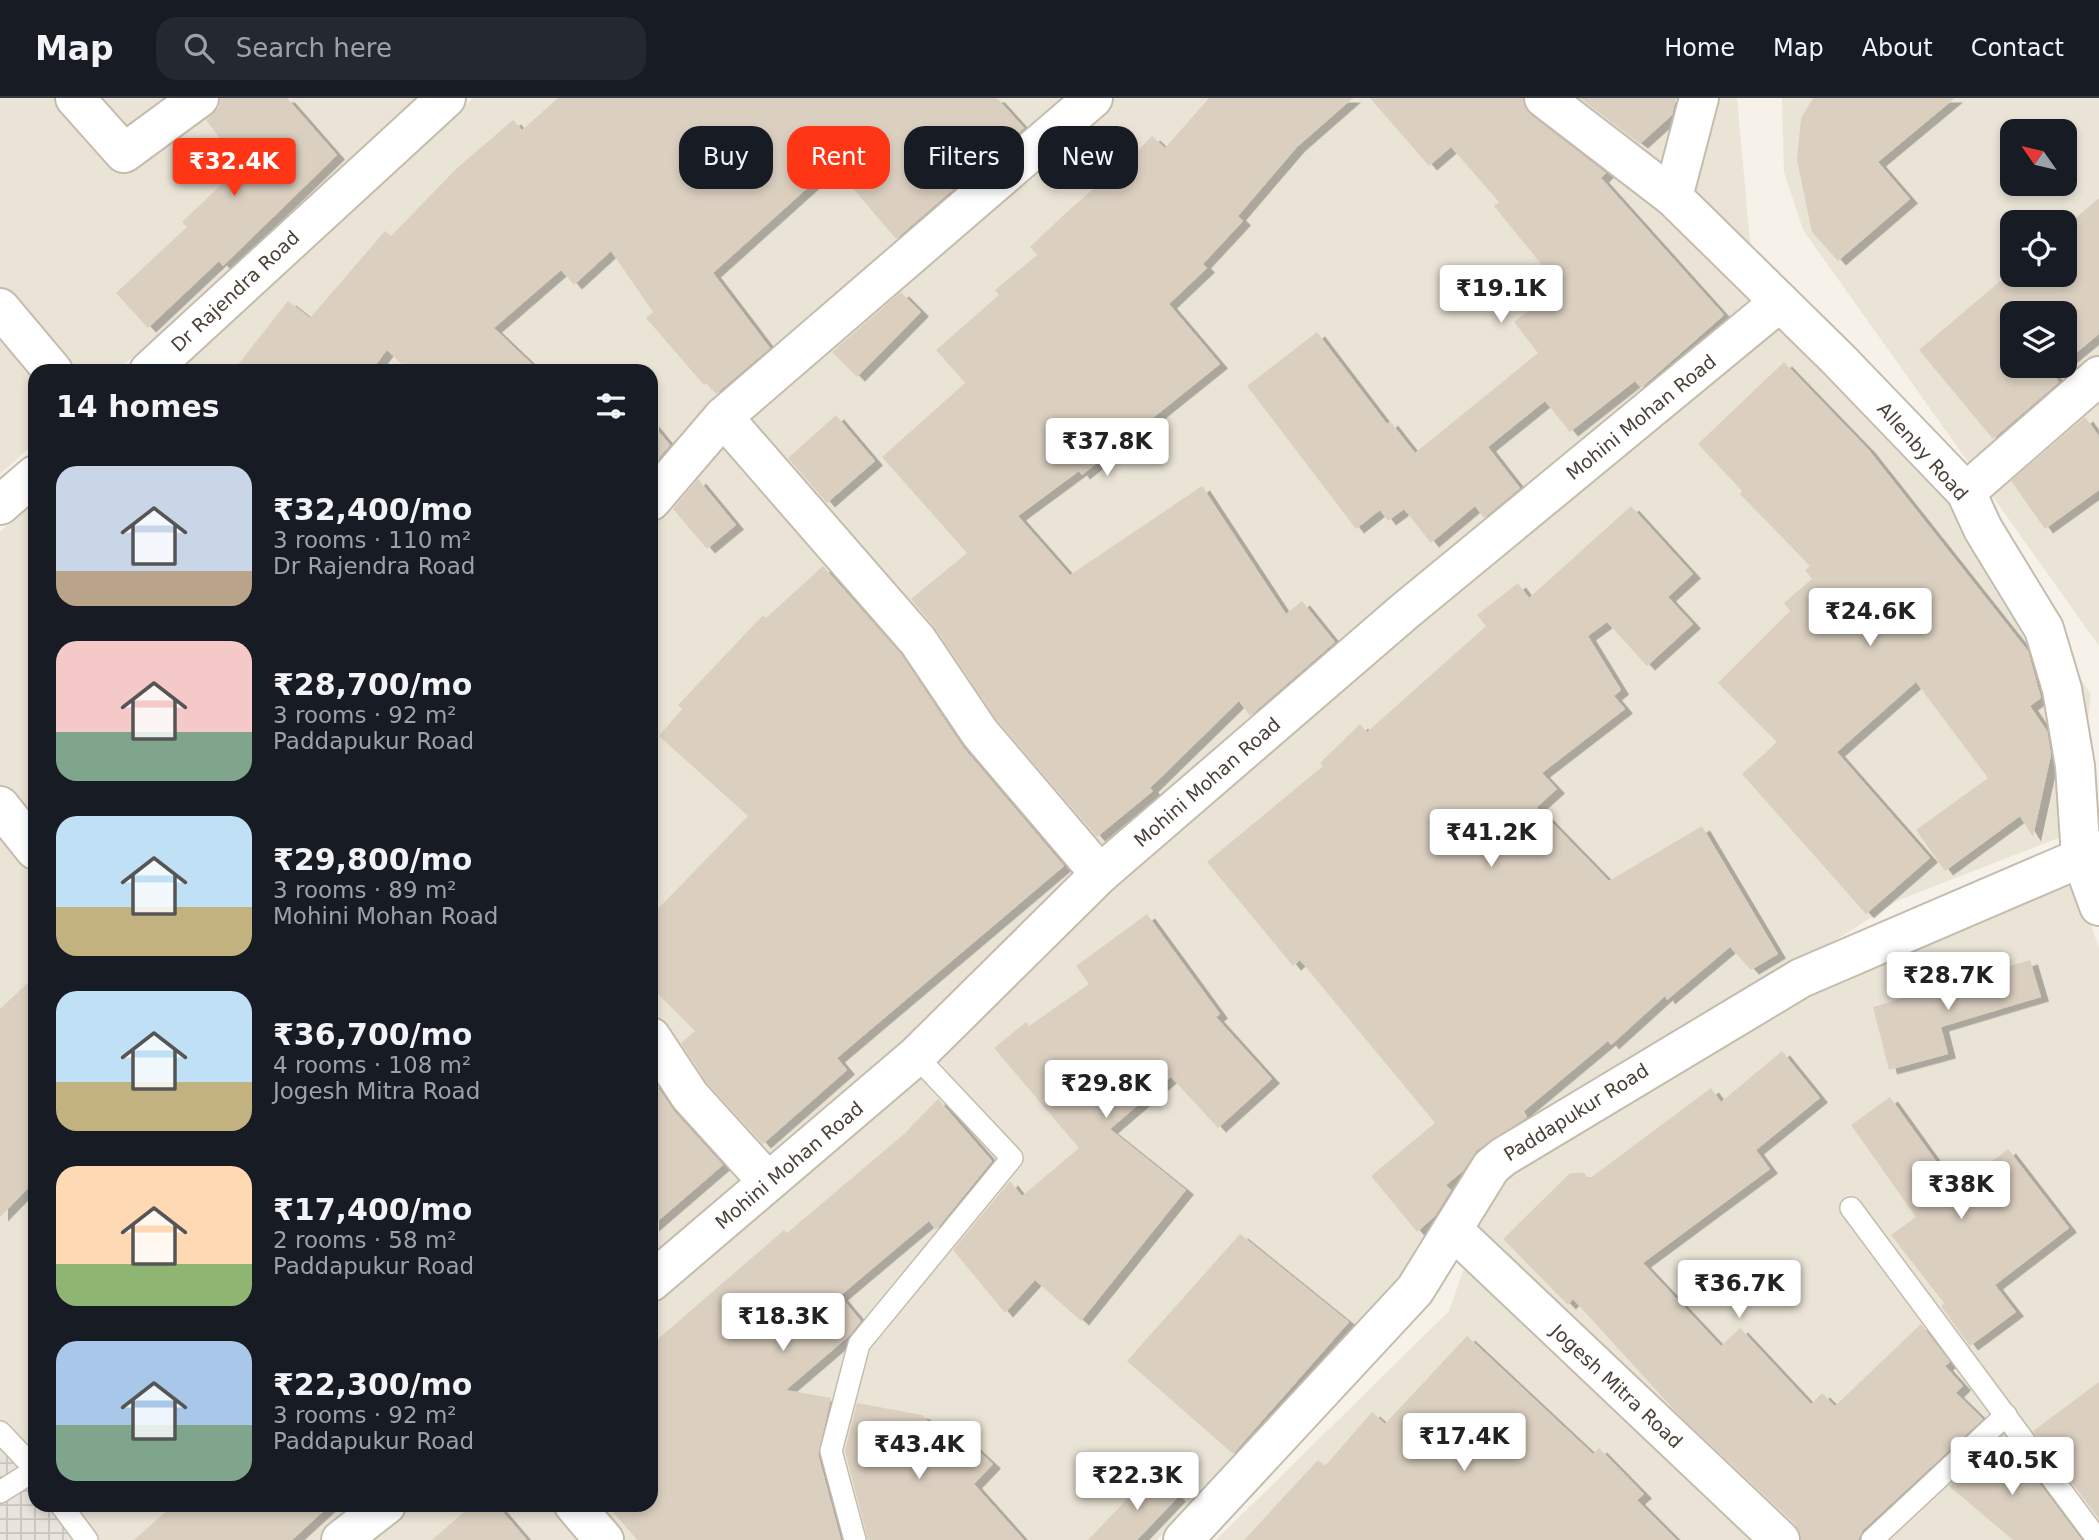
<!DOCTYPE html>
<meta charset="utf-8">
<style>
:root{--surface:#171b24;--page:#242831;--text:#f1f3f6;--muted:#9ea1a6;--line:#363941;--accent:#ff3616}
body{margin:0;font-family:"DejaVu Sans",sans-serif;background:var(--page);color:var(--text);height:100vh;display:flex;flex-direction:column;font-size:26px;white-space:nowrap}
*{box-sizing:border-box;margin:0}
p{font-size:23px;color:var(--muted)}
.icon{flex:none;width:38px;height:38px;fill:none;stroke:currentColor;stroke-width:2;stroke-linecap:round;stroke-linejoin:round}
.map{position:relative;flex:1;overflow:hidden}
.sheet{position:absolute;left:28px;top:266px;width:630px;height:1148px;display:flex;flex-direction:column;background:var(--surface);border-radius:21px;box-shadow:0 4px 10px #0003}
.sheet>*{flex:none}
.guide{position:absolute;left:679px;top:28px;width:665px;height:63px;display:flex;gap:14px}
.needle{width:46px;rotate:304deg}
.buttons{position:absolute;left:2000px;top:21px;display:grid;gap:14px}
.buttons a{display:grid;place-items:center;width:77px;height:77px;border-radius:14px;background:var(--surface);box-shadow:0 4px 10px #0003;font-size:35px}
.price{position:absolute;translate:-50% -60px;padding:0 16px;border-radius:7px;background:#fff;color:#222;font-size:23px;line-height:46px;filter:drop-shadow(0 2px 4px #0008)}
.price::after{content:'';position:absolute;left:50%;top:42px;width:21px;height:16px;margin-left:-10px;background:inherit;clip-path:polygon(0 0,100% 0,50% 100%)}
.price.on{background:var(--accent);color:#fff}
ul{padding:0;list-style:none}
li{display:flex;align-items:center;gap:21px;height:175px;padding:0 28px}
li span{display:grid;place-items:center;flex:none;width:196px;height:140px;border-radius:21px;color:#555}
li>.icon{margin-inline-start:auto}
span .icon{width:84px;height:84px;fill:#fffc;stroke-width:1}
li b{font-size:30px}
h2{display:flex;justify-content:space-between;align-items:center;height:84px;padding:0 28px;font-size:30px}
.pill{padding:0 24px;border-radius:21px;background:var(--surface);box-shadow:0 4px 10px #0003;font-size:24px;line-height:63px}
.pill.on{background:var(--accent);color:#fff}
header{display:flex;align-items:center;gap:42px;box-sizing:border-box;height:98px;padding:0 35px;background:var(--surface);border-bottom:2px solid var(--line)}
header strong{font-size:33px}
nav{display:flex;gap:38px;margin-inline-start:auto;font-size:24px}
.search{width:490px;height:63px;background:var(--page);display:flex;align-items:center;gap:18px;box-sizing:border-box;padding:0 24px;border-radius:21px;color:var(--muted);font-size:26px}
.map>svg:first-child{display:block}
</style>
<header>
<strong>Map</strong>
<div class="search"><svg class="icon" aria-label="search" viewBox="0 0 24 24"><circle cx="10" cy="10" r="6"/><path d="M15 15l6 6"/></svg>Search here</div>
<nav><a>Home</a><a>Map</a><a>About</a><a>Contact</a></nav>
</header>
<div class="map">
<svg width="2099" height="1442" viewBox="0 0 2099 1442">
<defs>
<pattern id="industrial-grid" width="8" height="8" patternUnits="userSpaceOnUse" patternTransform="scale(1.75)"><rect width="8" height="8" fill="#e8e3dd"/><path d="M0 4h8M4 0v8" fill="none" stroke="#c8c4be"/></pattern>
<filter id="shadow"><feDropShadow dx="8" dy="4.5" stdDeviation="0" flood-color="#0004"/></filter>
</defs>
<rect width="100%" height="100%" fill="#f6f2e9"/>
<g fill="#eae4d6" fill-rule="evenodd">
<polygon points="0,0 420,0 307,105 117,273 35,273 35,345 0,376"/>
<polygon points="473,0 1737,0 1751,155 1879,291 2091,596 2074,734 1899,802 1485,1064 1406,1186 1157,1442 92,1442 62,1407 651,1407 651,273 176,273"/>
<path d="M1782,0H2099V548L1803,132L1784,74ZM2012,33H2065V86H2012ZM2012,124H2065V177H2012ZM2012,215H2065V268H2012Z"/>
<polygon points="35,402 35,1376 0,1335 0,434"/>
<polygon points="2076,783 2099,850 2099,1442 1216,1442 1449,1213 1496,1078 1895,851"/>
</g>
<polygon fill="url(#industrial-grid)" points="0,1340 35,1390 35,1407 47,1407 72,1442 0,1442"/>
<g fill="#dbd0c0" filter="url(#shadow)">
<polygon points="220,0 287,0 337,57 223,168 219,163 148,230 116,195 187,129 182,124 241,68 206,22 219,9"/>
<polygon points="558,0 997,0 1024,30 896,141 833,67 713,175 770,250 716,296 707,285 704,287 646,220 653,214 611,153 574,187 561,172 494,230 539,273 409,273 387,252 371,273 233,273 288,203 310,220 385,133 391,138 456,71 513,22 522,32"/>
<polygon points="1209,0 1353,0 1297,49 1238,118 1243,123 1203,166 1207,170 1169,206 1220,266 1082,377 1079,373 1018,418 1070,477 1202,388 1286,516 1302,503 1335,544 1250,618 1239,603 1150,690 1153,693 1097,739 997,622 936,531 911,501 967,455 882,359 965,285 936,252 999,197 995,192 1037,157 1030,149 1067,114 1116,71 1118,73 1152,38 1165,50"/>
<polygon points="1370,0 1523,0 1531,17 1606,75 1601,80 1724,217 1641,290 1635,283 1570,334 1545,303 1488,349 1520,390 1484,420 1475,408 1431,445 1404,411 1388,423 1380,412 1356,431 1247,288 1317,234 1387,326 1390,323 1415,355 1538,255 1514,224 1559,188 1494,108 1499,104 1451,49 1429,68"/>
<polygon points="1580,0 1676,0 1672,17 1640,46"/>
<polygon points="1813,0 1955,0 1878,64 1910,101 1838,163 1812,134 1797,62 1801,20"/>
<polygon points="2099,100 2099,236 2065,264 2065,215 2012,215 2012,268 2061,268 2053,275 2059,284 1993,341 1919,252 2012,173 2012,177 2065,177 2065,129"/>
<polygon points="901,194 921,214 857,279 832,254"/>
<polygon points="1784,264 1868,351 2028,553 2041,600 2030,608 2047,633 2051,657 2033,739 2020,718 1945,773 1916,732 1988,680 1916,584 1837,654 1930,760 1866,816 1742,676 1777,644 1718,585 1790,513 1784,505 1812,481 1805,472 1810,468 1740,396 1742,393 1698,346"/>
<polygon points="836,317 875,363 827,405 788,360"/>
<polygon points="2085,319 2099,338 2099,392 2045,431 2011,383"/>
<polygon points="651,324 670,347 651,369"/>
<polygon points="698,381 736,427 707,451 673,411"/>
<polygon points="1631,408 1693,476 1668,499 1693,526 1647,568 1607,524 1588,538 1621,592 1614,598 1625,611 1542,675 1557,691 1537,709 1609,783 1702,728 1778,856 1751,872 1730,849 1667,902 1665,898 1611,947 1608,943 1524,1013 1527,1019 1477,1052 1463,1073 1446,1087 1451,1092 1435,1118 1417,1134 1371,1078 1435,1025 1300,862 1293,868 1207,764 1323,668 1320,665 1360,626 1367,634 1486,528 1477,517 1518,485 1529,500"/>
<polygon points="823,468 901,556 963,649 1064,768 837,960 847,972 763,1046 707,985 681,945 695,933 651,889 651,818 748,718 659,638 682,611 678,607 763,517 766,520"/>
<polygon points="1147,816 1220,916 1216,919 1272,981 1218,1030 1171,979 1110,1031 1186,1092 1081,1223 1035,1182 1005,1215 953,1152 1010,1083 1022,1098 1079,1050 994,950 1026,924 1029,928 1089,886 1076,868"/>
<polygon points="2030,862 2041,899 1941,929 1948,956 1889,972 1873,909"/>
<polygon points="35,878 35,1083 0,1119 0,911"/>
<polygon points="1782,953 1820,1000 1756,1052 1770,1071 1643,1165 1721,1248 1740,1230 1811,1306 1822,1295 1835,1308 1921,1226 1950,1264 1945,1268 1963,1288 1956,1295 1983,1321 1863,1432 1858,1442 1801,1442 1795,1426 1677,1315 1573,1201 1568,1207 1503,1141 1570,1075 1584,1075 1589,1081 1711,990 1721,1004"/>
<polygon points="651,979 674,1013 723,1067 651,1129"/>
<polygon points="1890,999 1956,1091 2008,1051 2069,1130 1995,1187 2016,1214 1970,1248 1941,1208 1944,1205 1891,1137 1916,1119 1851,1027"/>
<polygon points="938,1001 992,1063 936,1132 929,1123 840,1198 861,1223 849,1238 786,1292 831,1300 818,1356 841,1442 637,1442 607,1407 651,1407 651,1247 784,1132 787,1135 904,1036"/>
<polygon points="1240,1136 1349,1224 1233,1356 1127,1263"/>
<polygon points="1467,1238 1593,1356 1599,1350 1644,1396 1637,1402 1677,1442 1244,1442 1318,1362 1325,1368 1372,1314 1385,1326"/>
<polygon points="2099,1284 2099,1421 2033,1333"/>
<polygon points="857,1305 922,1317 955,1351 966,1341 993,1366 974,1386 1024,1442 868,1442 845,1353"/>
<polygon points="2001,1339 2012,1349 2082,1442 2013,1442 1949,1388"/>
<polygon points="1152,1375 1178,1399 1137,1442 1088,1442"/>
<polygon points="173,1407 330,1407 292,1442 134,1442"/>
<polygon points="472,1407 497,1407 527,1442 432,1442"/>
</g>
<g fill="none" stroke-linecap="round" stroke-linejoin="round">
<defs>
<g id="service">
<polyline points="1851,1110 2098,1442"/>
<polyline points="0,1334 35,1371"/>
<polyline points="0,1394 35,1372"/>
<polyline points="61,1407 87,1442"/>
<polyline points="855,1442 831,1353 859,1246 1012,1060 916,958"/>
<polyline points="1872,1442 2006,1317"/>
</g>
<g id="minor">
<polyline points="75,0 124,55 199,0"/>
<polyline points="1544,0 1673,99"/>
<polyline points="1699,0 1673,99 1838,261 1966,394 1983,431 2044,531 2062,591 2075,668 2081,759 2099,808"/>
<polyline points="0,210 53,273"/>
<polyline points="149,273 446,0"/>
<polyline points="723,319 918,543 980,635 1100,776"/>
<polyline points="1966,394 2099,278"/>
<polyline points="651,403 723,319 1093,0"/>
<polyline points="0,407 35,377"/>
<polyline points="0,708 35,752"/>
<polyline points="651,939 690,998 768,1084"/>
<polyline points="1454,1133 1780,1442"/>
<polyline points="651,1184 916,958 1100,776 1405,513 1780,204"/>
<polyline points="574,1407 604,1442"/>
<polyline points="341,1442 386,1407"/>
<polyline points="1183,1442 1415,1192 1491,1069 1503,1059 1801,880 2099,752"/>
</g>
</defs>
<use href="#service" stroke="#c5bcad" stroke-width="24"/>
<use href="#minor" stroke="#c5bcad" stroke-width="42"/>
<use href="#service" stroke="#fff" stroke-width="21"/>
<use href="#minor" stroke="#fff" stroke-width="38"/>
</g>
<g text-anchor="middle" dominant-baseline="central" stroke-width="6" stroke-linejoin="round" paint-order="stroke">
<g font-size="19" fill="#4a4236" stroke="#fff">
<text transform="translate(235 193) rotate(-43)">Dr Rajendra Road</text>
<text transform="translate(1641 319) rotate(-39)">Mohini Mohan Road</text>
<text transform="translate(1923 353) rotate(48)">Allenby Road</text>
<text transform="translate(1207 684) rotate(-41)">Mohini Mohan Road</text>
<text transform="translate(1576 1014) rotate(-32)">Paddapukur Road</text>
<text transform="translate(789 1067) rotate(-40)">Mohini Mohan Road</text>
<text transform="translate(1617 1288) rotate(43)">Jogesh Mitra Road</text>
</g>
</g>
</svg>
<div class="buttons">
<a><svg class="needle" viewBox="-14 -14 28 28"><path d="M0-13l5 13h-10z" fill="#e53935"/><path d="M0 13l5-13h-10z" fill="#9ea1a6"/></svg></a>
<a><svg class="icon" aria-label="locate" viewBox="0 0 24 24"><circle cx="12" cy="12" r="6"/><path d="M12 2v4M12 18v4M2 12h4M18 12h4"/></svg></a>
<a><svg class="icon" aria-label="layers" viewBox="0 0 24 24"><path d="M12 4l9 5-9 5-9-5zM3 14l9 5 9-5"/></svg></a>
</div>
<b class="price on" style="left:234px;top:100px">₹32.4K</b>
<b class="price" style="left:1501px;top:227px">₹19.1K</b>
<b class="price" style="left:1107px;top:380px">₹37.8K</b>
<b class="price" style="left:1870px;top:550px">₹24.6K</b>
<b class="price" style="left:1491px;top:771px">₹41.2K</b>
<b class="price" style="left:1948px;top:914px">₹28.7K</b>
<b class="price" style="left:1106px;top:1022px">₹29.8K</b>
<b class="price" style="left:1961px;top:1123px">₹38K</b>
<b class="price" style="left:1739px;top:1222px">₹36.7K</b>
<b class="price" style="left:783px;top:1255px">₹18.3K</b>
<b class="price" style="left:1464px;top:1375px">₹17.4K</b>
<b class="price" style="left:919px;top:1383px">₹43.4K</b>
<b class="price" style="left:2012px;top:1399px">₹40.5K</b>
<b class="price" style="left:1137px;top:1414px">₹22.3K</b>
<div class="guide">
<a class="pill">Buy</a>
<a class="pill on">Rent</a>
<a class="pill">Filters</a>
<a class="pill">New</a>
</div>
<section class="sheet">
<h2>14 homes<svg class="icon" aria-label="filters" viewBox="0 0 24 24"><path d="M4 7h16M4 17h16"/><circle cx="9" cy="7" r="2"/><circle cx="15" cy="17" r="2"/></svg></h2>
<ul>
<li><span style="background:linear-gradient(#c9d6e8 75%,#b9a48a 0)"><svg class="icon" aria-label="home" viewBox="0 0 24 24"><path d="M3 11l9-7 9 7M6 9v11h12V9"/></svg></span><div><b>₹32,400/mo</b><p>3 rooms · 110 m²</p><p>Dr Rajendra Road</p></div></li>
<li><span style="background:linear-gradient(#f6c9c9 65%,#7fa58c 0)"><svg class="icon" aria-label="home" viewBox="0 0 24 24"><path d="M3 11l9-7 9 7M6 9v11h12V9"/></svg></span><div><b>₹28,700/mo</b><p>3 rooms · 92 m²</p><p>Paddapukur Road</p></div></li>
<li><span style="background:linear-gradient(#bfe0f5 65%,#c2b280 0)"><svg class="icon" aria-label="home" viewBox="0 0 24 24"><path d="M3 11l9-7 9 7M6 9v11h12V9"/></svg></span><div><b>₹29,800/mo</b><p>3 rooms · 89 m²</p><p>Mohini Mohan Road</p></div></li>
<li><span style="background:linear-gradient(#bfe0f5 65%,#c2b280 0)"><svg class="icon" aria-label="home" viewBox="0 0 24 24"><path d="M3 11l9-7 9 7M6 9v11h12V9"/></svg></span><div><b>₹36,700/mo</b><p>4 rooms · 108 m²</p><p>Jogesh Mitra Road</p></div></li>
<li><span style="background:linear-gradient(#ffd9b3 70%,#8fb573 0)"><svg class="icon" aria-label="home" viewBox="0 0 24 24"><path d="M3 11l9-7 9 7M6 9v11h12V9"/></svg></span><div><b>₹17,400/mo</b><p>2 rooms · 58 m²</p><p>Paddapukur Road</p></div></li>
<li><span style="background:linear-gradient(#a9c7e8 60%,#7fa58c 0)"><svg class="icon" aria-label="home" viewBox="0 0 24 24"><path d="M3 11l9-7 9 7M6 9v11h12V9"/></svg></span><div><b>₹22,300/mo</b><p>3 rooms · 92 m²</p><p>Paddapukur Road</p></div></li>
</ul>
</section>
</div>
